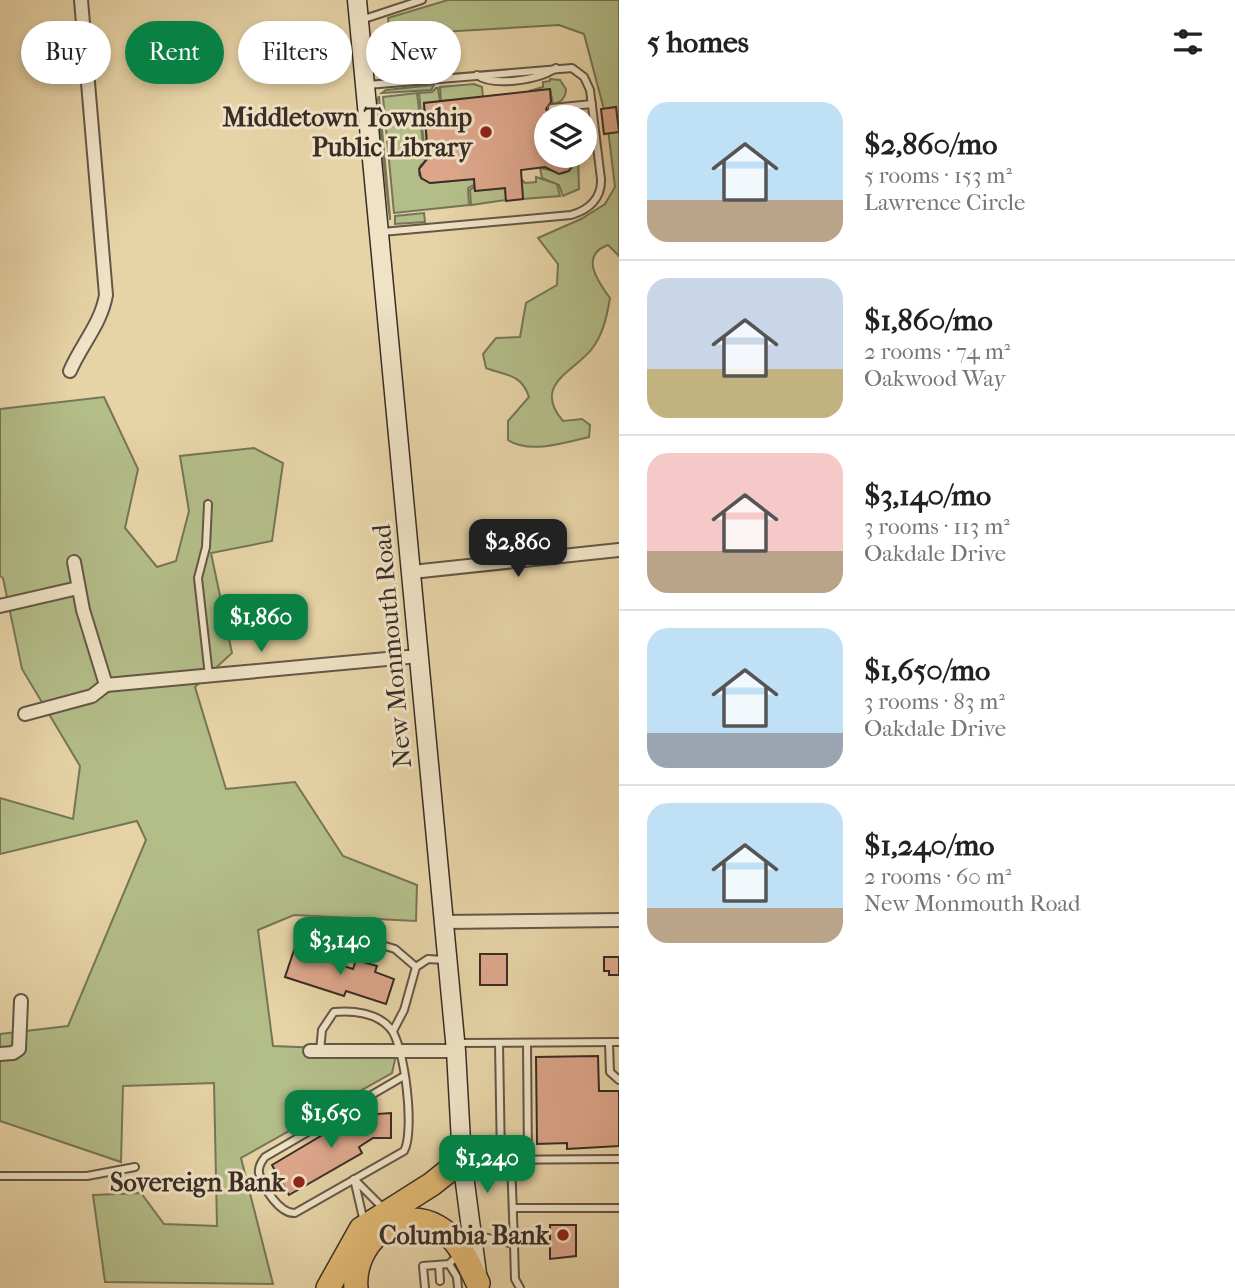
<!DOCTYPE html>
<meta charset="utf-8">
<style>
:root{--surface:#fff;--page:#f2f2f2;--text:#222;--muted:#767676;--line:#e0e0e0;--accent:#0b8043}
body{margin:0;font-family:"IM FELL French Canon",serif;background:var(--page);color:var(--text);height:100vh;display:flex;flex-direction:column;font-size:26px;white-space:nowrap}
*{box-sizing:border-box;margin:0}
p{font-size:23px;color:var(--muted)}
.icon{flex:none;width:38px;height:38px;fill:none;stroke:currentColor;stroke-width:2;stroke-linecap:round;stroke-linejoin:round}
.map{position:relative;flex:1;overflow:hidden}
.panel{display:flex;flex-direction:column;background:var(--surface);width:616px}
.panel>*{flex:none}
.hud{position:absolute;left:21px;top:21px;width:492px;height:63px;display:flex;gap:14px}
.buttons{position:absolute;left:534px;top:105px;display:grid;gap:14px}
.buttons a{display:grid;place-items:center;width:63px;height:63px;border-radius:50%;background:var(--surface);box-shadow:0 4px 10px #0003;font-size:35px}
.price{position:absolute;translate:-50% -60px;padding:0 16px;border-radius:14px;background:var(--accent);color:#fff;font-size:23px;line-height:46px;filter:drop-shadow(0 2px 4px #0008)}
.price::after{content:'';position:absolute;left:50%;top:42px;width:21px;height:16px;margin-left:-10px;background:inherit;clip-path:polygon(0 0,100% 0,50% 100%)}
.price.selected{background:#222;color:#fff}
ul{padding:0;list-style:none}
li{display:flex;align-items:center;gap:21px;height:175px;padding:0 28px}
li+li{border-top:2px solid var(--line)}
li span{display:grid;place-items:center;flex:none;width:196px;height:140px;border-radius:21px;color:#555}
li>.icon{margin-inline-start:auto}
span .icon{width:84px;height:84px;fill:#fffc;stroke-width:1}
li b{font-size:30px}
h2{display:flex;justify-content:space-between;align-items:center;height:84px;padding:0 28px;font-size:30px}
.tag{padding:0 24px;border-radius:32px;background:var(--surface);box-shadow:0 4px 10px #0003;font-size:24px;line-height:63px}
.tag.selected{background:var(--accent);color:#fff}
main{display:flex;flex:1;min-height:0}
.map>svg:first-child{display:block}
</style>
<main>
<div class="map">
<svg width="619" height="1288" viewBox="0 0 619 1288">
<rect width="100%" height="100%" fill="#e6d3a6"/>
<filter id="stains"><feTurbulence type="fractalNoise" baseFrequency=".00286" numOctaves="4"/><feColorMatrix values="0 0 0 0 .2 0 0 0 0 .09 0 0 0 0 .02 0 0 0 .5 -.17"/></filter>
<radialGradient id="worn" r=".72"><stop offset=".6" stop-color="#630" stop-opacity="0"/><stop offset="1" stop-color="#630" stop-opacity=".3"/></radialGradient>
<g fill="#b3bd88" stroke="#767558" stroke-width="2">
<path d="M448,0H619V256L608,245C579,255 598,282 610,298C607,316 603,335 591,350C573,372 532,385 563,421L582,419L590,425L589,437C565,443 529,454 508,440V421L529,397C521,373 506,376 486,368L483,354L496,338L520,337L526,303L557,285L558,264L538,238L581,219L605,204L615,187L607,121L584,34L559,25L440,32L421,40L410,71L393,73L388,18Z"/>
<path d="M550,79L560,80L566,89C566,97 561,103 553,104L550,89L529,91L543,87V82L550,81Z"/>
<polygon points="474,84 482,87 483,98 441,101 440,87"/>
<polygon points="434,85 431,90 382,93 386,90"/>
<polygon points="436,88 438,88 440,102 424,103 427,147 424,147 419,93 432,92"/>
<polygon points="417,93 425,161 420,166 419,175 430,183 474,179 474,185 468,188 469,205 394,213 383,97"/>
<polygon points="379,96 390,217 390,220 377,101"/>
<polygon points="576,156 578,156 579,189 563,196 559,185 542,178 540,168 564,173 572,168"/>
<polygon points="536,177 557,184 560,196 523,199 521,179 525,183 536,182"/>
<polygon points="474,187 475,191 505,188 506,200 471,205 470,190"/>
<polygon points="424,213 425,222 395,224 395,216"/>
<polygon points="104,397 138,469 125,528 157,567 176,561 189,511 180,456 254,448 283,463 272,541 211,553 232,653 195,687 226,789 295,782 343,856 417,885 416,921 294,915 258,930 273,1046 397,1051 392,1073 241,1158 273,1284 105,1282 93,1195 141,1193 164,1224 217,1226 214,1083 123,1086 121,1162 0,1121 0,1034 68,1026 146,840 137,821 0,854 0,798 73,819 80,766 22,669 3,578 0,576 0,409"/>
</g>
<g fill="#dda68b" stroke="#3a2d27" stroke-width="2">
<polygon points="550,89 551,102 546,109 552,117 546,117 546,156 577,156 569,171 559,174 545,167 521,170 523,199 506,201 505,188 475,191 474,179 430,183 421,178 419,169 428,158 424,103"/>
<polygon points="616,107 619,132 604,134 601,109"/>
<polygon points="294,950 353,969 356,960 377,966 375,972 394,979 386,1004 346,991 344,996 285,977"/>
<rect x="480" y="954" width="27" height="31"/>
<polygon points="604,957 619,957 619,975 609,975 609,971 604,971"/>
<polygon points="598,1056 599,1091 619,1091 619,1146 567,1149 567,1143 537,1144 536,1057"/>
<polygon points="361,1112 363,1115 391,1113 391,1138 373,1138 359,1147 362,1153 289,1195 272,1165"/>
<polygon points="550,1225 576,1225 576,1256 550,1259"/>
</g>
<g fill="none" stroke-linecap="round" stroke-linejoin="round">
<defs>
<g id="lane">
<polyline points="361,20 422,0"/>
<path d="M477,75C493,87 539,80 556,68"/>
<path d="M367,85L572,68L584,77L590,90L601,179C602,198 589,210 571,215L382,232"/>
<polyline points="552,108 592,104"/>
<polyline points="208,504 206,547 198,578 209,676"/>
<polyline points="327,928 395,949 416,967"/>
<polyline points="393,1031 404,1010 416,967 428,959 445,960"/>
<polyline points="456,1043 619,1042"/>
<polyline points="499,1043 501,1160"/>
<polyline points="527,1043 528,1159"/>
<polyline points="609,1043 610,1072 619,1080"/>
<path d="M320,1051L322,1030L334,1012C353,1010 377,1013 390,1028C405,1044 415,1133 404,1151L295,1213C280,1214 263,1188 259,1173C258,1167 261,1162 265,1157L404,1076"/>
<polyline points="511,1159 514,1244"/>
<polyline points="468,1160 619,1159"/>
<polyline points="0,1176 87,1176 135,1167"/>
<polyline points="513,1208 619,1208"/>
<polyline points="364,1222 354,1179 385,1210"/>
<polyline points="475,1235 514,1244 515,1279 520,1288"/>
<polyline points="449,1264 457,1277 458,1288"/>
<polyline points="439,1265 440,1281"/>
<polyline points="425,1288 423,1266 449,1264 458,1255"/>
</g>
<g id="street">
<path d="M70,371C81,345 101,324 106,295L81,0"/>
<polyline points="74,562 83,610 106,685"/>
<polyline points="412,572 619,550"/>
<polyline points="0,606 78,588"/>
<polyline points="106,685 419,656"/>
<polyline points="25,714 92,696 106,685"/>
<polyline points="443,922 619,920"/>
<polyline points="310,1051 456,1051"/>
<polyline points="0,1054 13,1053 19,1049 21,1001"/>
</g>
<polyline id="secondary" points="357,0 456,1051 462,1160 477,1274"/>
<g id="highway">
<polyline points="328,1288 361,1229 432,1184 462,1160"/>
<path d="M356,1288C352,1246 395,1203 438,1227C459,1239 467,1261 478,1283"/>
</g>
</defs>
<use href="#lane" stroke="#655647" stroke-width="10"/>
<use href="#street" stroke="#655647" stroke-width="16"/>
<use href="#secondary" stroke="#3a2d27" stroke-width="21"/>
<use href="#highway" stroke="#3a2d27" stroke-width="26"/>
<use href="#lane" stroke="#efe2c5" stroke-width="6"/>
<use href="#street" stroke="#efe2c5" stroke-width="12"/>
<use href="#secondary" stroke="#efe2c5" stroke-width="18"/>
<use href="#highway" stroke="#e3ba73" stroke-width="23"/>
</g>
<g fill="#8f2418" stroke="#efe2c5" stroke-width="2.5">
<circle cx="486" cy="132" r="7"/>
<circle cx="299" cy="1182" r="7"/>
<circle cx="563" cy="1235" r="7"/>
</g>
<g text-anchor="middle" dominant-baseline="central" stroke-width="6" stroke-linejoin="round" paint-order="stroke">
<g font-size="26" font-weight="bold" fill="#3a2d27" stroke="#efe2c5" text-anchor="end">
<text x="472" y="117">Middletown Township<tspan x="472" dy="30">Public Library</tspan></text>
<text x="285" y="1182">Sovereign Bank</text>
<text x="549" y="1235">Columbia Bank</text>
</g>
<g font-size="26" fill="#3a2d27" stroke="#efe2c5">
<text transform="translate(392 646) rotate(-95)">New Monmouth Road</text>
</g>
</g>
<rect width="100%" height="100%" filter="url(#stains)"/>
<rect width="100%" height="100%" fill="url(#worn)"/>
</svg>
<div class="buttons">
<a><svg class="icon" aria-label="layers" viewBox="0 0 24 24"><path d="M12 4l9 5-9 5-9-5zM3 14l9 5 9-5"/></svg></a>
</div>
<b class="price selected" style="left:518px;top:579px">$2,860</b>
<b class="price" style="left:261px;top:654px">$1,860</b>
<b class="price" style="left:340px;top:977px">$3,140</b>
<b class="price" style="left:331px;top:1150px">$1,650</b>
<b class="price" style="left:487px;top:1195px">$1,240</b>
<div class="hud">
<a class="tag">Buy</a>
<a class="tag selected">Rent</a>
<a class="tag">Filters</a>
<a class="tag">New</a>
</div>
</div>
<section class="panel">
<h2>5 homes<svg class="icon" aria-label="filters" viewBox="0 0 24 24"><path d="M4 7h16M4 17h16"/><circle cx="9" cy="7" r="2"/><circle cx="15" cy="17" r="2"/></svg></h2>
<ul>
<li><span style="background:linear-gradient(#bfe0f5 70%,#b9a48a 0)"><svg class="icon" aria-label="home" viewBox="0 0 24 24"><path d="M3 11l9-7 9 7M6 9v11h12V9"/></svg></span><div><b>$2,860/mo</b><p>5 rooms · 153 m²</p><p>Lawrence Circle</p></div></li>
<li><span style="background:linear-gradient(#c9d6e8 65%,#c2b280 0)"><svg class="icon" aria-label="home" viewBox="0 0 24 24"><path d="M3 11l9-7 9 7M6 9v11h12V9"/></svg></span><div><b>$1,860/mo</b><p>2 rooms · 74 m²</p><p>Oakwood Way</p></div></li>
<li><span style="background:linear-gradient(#f6c9c9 70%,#b9a48a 0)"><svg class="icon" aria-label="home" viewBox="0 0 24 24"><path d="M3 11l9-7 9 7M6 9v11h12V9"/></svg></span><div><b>$3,140/mo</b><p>3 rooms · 113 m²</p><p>Oakdale Drive</p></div></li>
<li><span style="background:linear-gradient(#bfe0f5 75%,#9aa5b1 0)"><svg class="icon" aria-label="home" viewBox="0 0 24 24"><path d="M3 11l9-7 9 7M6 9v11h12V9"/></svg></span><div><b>$1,650/mo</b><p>3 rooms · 83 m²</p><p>Oakdale Drive</p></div></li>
<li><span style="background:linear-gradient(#bfe0f5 75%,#b9a48a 0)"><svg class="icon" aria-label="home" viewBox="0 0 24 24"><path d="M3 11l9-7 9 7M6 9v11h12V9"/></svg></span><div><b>$1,240/mo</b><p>2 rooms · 60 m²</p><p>New Monmouth Road</p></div></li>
</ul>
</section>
</main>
